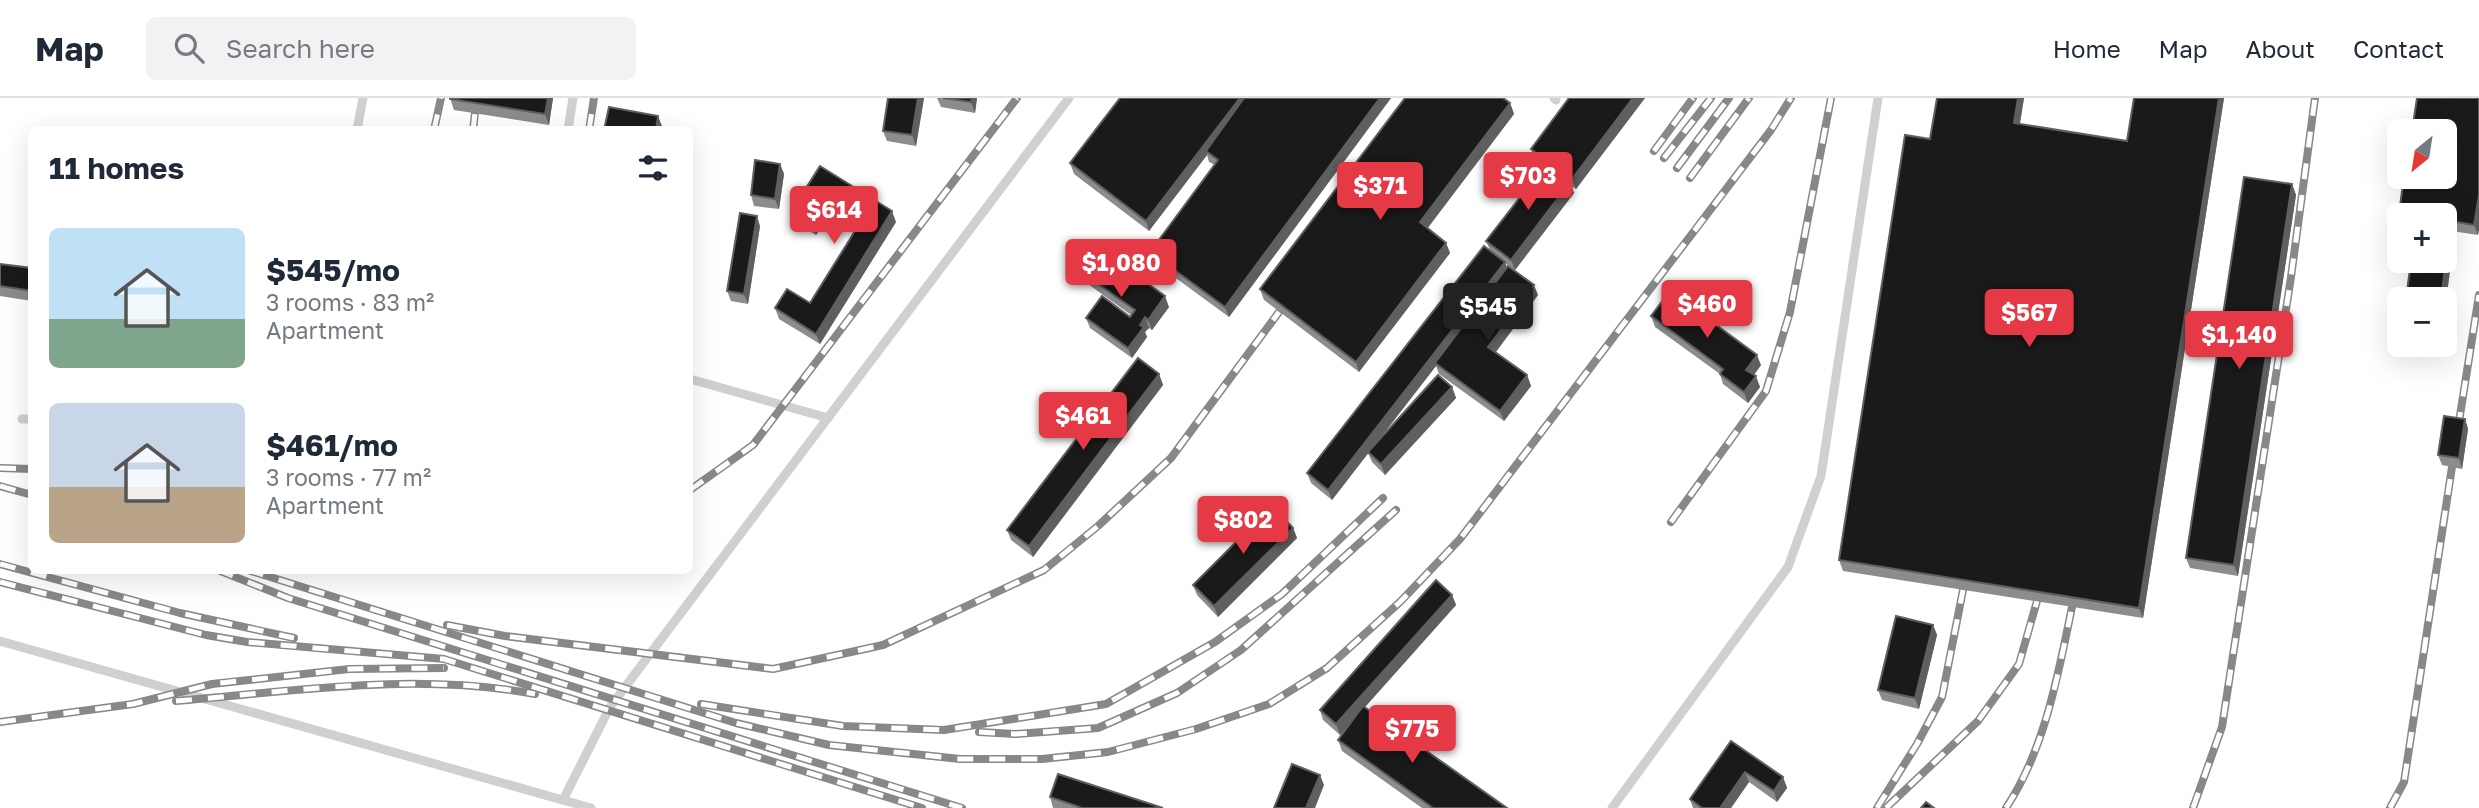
<!DOCTYPE html>
<meta charset="utf-8">
<style>
:root{--surface:#fff;--page:#f2f2f3;--text:#1f2937;--muted:#747a83;--line:#e0e1e3;--accent:#e63946}
body{margin:0;font-family:"Golos Text",sans-serif;background:var(--page);color:var(--text);height:100vh;display:flex;flex-direction:column;font-size:26px;white-space:nowrap}
*{box-sizing:border-box;margin:0}
p{font-size:23px;color:var(--muted)}
.icon{flex:none;width:38px;height:38px;fill:none;stroke:currentColor;stroke-width:2;stroke-linecap:round;stroke-linejoin:round}
.map{position:relative;flex:1;overflow:hidden}
.details{position:absolute;left:28px;top:28px;width:665px;height:448px;display:flex;flex-direction:column;background:var(--surface);border-radius:10px;box-shadow:0 7px 28px #0002}
.details>*{flex:none}
.needle{width:46px;rotate:210deg}
.controls{position:absolute;left:2387px;top:21px;display:grid;gap:14px}
.controls a{display:grid;place-items:center;width:70px;height:70px;border-radius:10px;background:var(--surface);box-shadow:0 7px 28px #0002;font-size:35px}
.price{position:absolute;translate:-50% -60px;padding:0 16px;border-radius:7px;background:var(--accent);color:#fff;font-size:23px;line-height:46px;filter:drop-shadow(0 2px 4px #0008)}
.price::after{content:'';position:absolute;left:50%;top:42px;width:21px;height:16px;margin-left:-10px;background:inherit;clip-path:polygon(0 0,100% 0,50% 100%)}
.price.active{background:#222;color:#fff}
ul{padding:0;list-style:none}
li{display:flex;align-items:center;gap:21px;height:175px;padding:0 21px}
li span{display:grid;place-items:center;flex:none;width:196px;height:140px;border-radius:10px;color:#555}
li>.icon{margin-inline-start:auto}
span .icon{width:84px;height:84px;fill:#fffc;stroke-width:1}
li b{font-size:30px}
h2{display:flex;justify-content:space-between;align-items:center;height:84px;padding:0 21px;font-size:30px}
header{display:flex;align-items:center;gap:42px;box-sizing:border-box;height:98px;padding:0 35px;background:var(--surface);border-bottom:2px solid var(--line)}
header strong{font-size:33px}
nav{display:flex;gap:38px;margin-inline-start:auto;font-size:24px}
.search{width:490px;height:63px;background:var(--page);display:flex;align-items:center;gap:18px;box-sizing:border-box;padding:0 24px;border-radius:10px;color:var(--muted);font-size:26px}
.map>svg:first-child{display:block}
</style>
<header>
<strong>Map</strong>
<div class="search"><svg class="icon" aria-label="search" viewBox="0 0 24 24"><circle cx="10" cy="10" r="6"/><path d="M15 15l6 6"/></svg>Search here</div>
<nav><a>Home</a><a>Map</a><a>About</a><a>Contact</a></nav>
</header>
<div class="map">
<svg width="2479" height="710" viewBox="0 0 2479 710">
<rect width="100%" height="100%" fill="#fff"/>
<g fill="none" stroke-linecap="round" stroke-linejoin="round">
<g stroke="#d0d0d0" stroke-width="9">
<polyline points="1554,0 1556,2"/>
<polyline points="357,32 363,0"/>
<polyline points="568,32 573,0"/>
<polyline points="690,281 828,320"/>
<polyline points="22,321 32,321"/>
<polyline points="0,543 591,710"/>
<polyline points="563,702 610,609 1069,0"/>
<polyline points="1612,710 1788,469 1821,378 1878,0"/>
</g>
<defs>
<g id="rail">
<polyline points="434,32 441,0"/>
<polyline points="473,32 475,15"/>
<polyline points="589,32 594,0"/>
<polyline points="1654,53 1693,0"/>
<polyline points="1664,60 1711,0"/>
<polyline points="1677,70 1729,0"/>
<polyline points="1690,80 1749,0"/>
<polyline points="2458,330 2479,197"/>
<polyline points="0,370 32,371"/>
<polyline points="0,388 32,397"/>
<polyline points="690,392 753,347 1017,0"/>
<polyline points="1671,424 1766,293 1790,214 1831,0"/>
<polyline points="0,466 180,515 294,540"/>
<polyline points="218,472 288,500 962,710"/>
<polyline points="248,472 736,625 829,647 960,661 1042,661 1108,654 1196,631 1269,606 1327,570 1400,504 1460,441 1771,32 1791,0"/>
<polyline points="0,484 206,537 247,544 444,561 922,710"/>
<polyline points="447,527 505,538 773,571 883,547 1044,472 1098,428 1171,360 1279,214"/>
<path d="M176,603C296,593 415,574 535,596"/>
<polyline points="701,606 843,628 944,632 1106,606 1215,544 1282,496 1383,400"/>
<polyline points="0,624 133,606 212,586 349,571 444,570"/>
<polyline points="979,634 1015,636 1098,630 1177,595 1241,552 1396,412"/>
<polyline points="1877,710 1917,646 1942,599 1963,492"/>
<polyline points="1886,710 1978,623 2019,566 2037,503"/>
<path d="M2006,710C2045,651 2058,577 2072,509"/>
<polyline points="2193,710 2222,629 2291,179 2315,0"/>
<polyline points="2390,710 2404,684 2452,369"/>
</g>
</defs>
<use href="#rail" stroke="#888" stroke-width="8"/>
<use href="#rail" stroke="#fff" stroke-width="5" stroke-dasharray="16" stroke-linecap="butt"/>
</g>
<g fill="#8c8c8c">
<polygon points="450,0 553,0 549,27 454,12"/>
<polygon points="924,0 916,48 887,43 883,33"/>
<polygon points="937,0 977,0 975,15 941,9"/>
<polygon points="1120,0 1391,0 1229,219 1154,164 1150,154 1215,67 1209,64 1207,57 1149,133 1074,76 1070,65"/>
<polygon points="1569,0 1645,0 1576,91 1571,88 1574,95 1515,172 1505,165 1507,169 1538,197 1496,254 1527,277 1531,288 1504,323 1439,276 1436,268 1378,343 1452,289 1456,300 1385,377 1372,364 1368,355 1332,402 1311,385 1307,375 1490,152 1486,143 1544,68 1535,61 1531,51"/>
<polygon points="1937,0 2024,0 2020,26 2127,43 2134,0 2224,0 2143,520 1843,473 1839,462 1930,41"/>
<polygon points="2479,0 2478,137 2445,132 2445,117 2400,117 2399,115"/>
<polygon points="1510,5 1514,16 1427,130 1446,145 1450,155 1359,274 1264,202 1260,191"/>
<polygon points="780,66 784,76 779,111 754,108 751,97"/>
<polygon points="820,68 896,124 820,246 779,221 775,210 810,205 861,123 835,106 816,137 795,124 791,114"/>
<polygon points="2292,86 2296,97 2238,478 2190,470 2186,460"/>
<polygon points="760,128 748,206 731,203 727,193"/>
<polygon points="0,166 32,170 32,203 0,198"/>
<polygon points="1084,176 1169,209 1152,232 1149,230 1145,234 1147,239 1132,260 1090,230 1086,220 1130,219 1131,217 1088,186"/>
<polygon points="1651,218 1761,267 1754,277 1760,289 1748,305 1723,286 1720,276 1655,229"/>
<polygon points="2417,247 2441,247 2440,250"/>
<polygon points="1159,276 1163,287 1033,459 1011,442 1007,432"/>
<polygon points="2465,321 2468,331 2462,371 2442,367 2438,357"/>
<polygon points="1293,430 1297,440 1218,519 1197,497 1193,487"/>
<polygon points="1452,497 1456,507 1365,609 1507,710 1422,710 1342,653 1338,642 1354,621 1340,637 1323,622 1320,612"/>
<polygon points="1933,527 1937,537 1919,611 1882,602 1878,592"/>
<polygon points="1731,643 1783,679 1787,690 1777,704 1749,684 1731,710 1693,710 1690,701"/>
<polygon points="1050,699 1163,710 1053,710"/>
</g>
<g fill="#5f5f5f">
<polygon points="548,0 553,0 549,27 545,16"/>
<polygon points="918,0 924,0 916,48 912,37"/>
<polygon points="972,0 977,0 975,15 971,4"/>
<polygon points="1240,0 1251,0 1206,53 1207,57 1149,133 1146,123"/>
<polygon points="1380,0 1391,0 1229,219 1225,209"/>
<polygon points="1633,0 1645,0 1576,91 1572,81"/>
<polygon points="2018,0 2024,0 2018,36 2014,25"/>
<polygon points="2219,0 2224,0 2143,520 2139,510"/>
<polygon points="1510,5 1514,16 1424,135 1420,124"/>
<polygon points="658,18 662,28 661,32 656,32"/>
<polygon points="780,66 784,76 779,111 775,101"/>
<polygon points="1570,84 1574,95 1515,172 1511,162"/>
<polygon points="2292,86 2296,97 2238,478 2234,467"/>
<polygon points="831,96 835,106 816,137 812,126"/>
<polygon points="2479,97 2479,132 2478,137 2474,127"/>
<polygon points="892,113 896,124 820,246 816,236"/>
<polygon points="757,118 760,128 748,206 744,196"/>
<polygon points="1446,145 1450,155 1359,274 1356,264"/>
<polygon points="2446,162 2450,173 2445,214 2445,201 2441,201"/>
<polygon points="1505,164 1509,175 1435,265 1436,268 1332,402 1328,392"/>
<polygon points="1534,187 1538,197 1492,259 1488,249"/>
<polygon points="1165,198 1169,209 1152,232 1148,222"/>
<polygon points="1145,219 1149,230 1145,234 1147,239 1132,260 1128,250 1140,227"/>
<polygon points="1757,257 1761,267 1750,282 1746,272"/>
<polygon points="1159,276 1163,287 1033,459 1029,448"/>
<polygon points="1527,277 1531,288 1504,323 1500,313"/>
<polygon points="1756,278 1760,289 1748,305 1744,294"/>
<polygon points="1452,289 1456,300 1385,377 1381,366"/>
<polygon points="2465,321 2468,331 2462,371 2459,360"/>
<polygon points="1293,430 1297,440 1218,519 1214,508"/>
<polygon points="1452,497 1456,507 1340,637 1336,626"/>
<polygon points="1933,527 1937,537 1919,611 1915,600"/>
<polygon points="1745,674 1749,684 1731,710 1720,710"/>
<polygon points="1320,677 1324,687 1315,710 1306,710"/>
<polygon points="1783,679 1787,690 1777,704 1774,693"/>
</g>
<g fill="#1a1a1a" stroke="#5f5f5f" stroke-width="2">
<polygon points="450,0 548,0 545,16 450,1"/>
<polygon points="888,0 918,0 912,37 883,33"/>
<polygon points="943,0 972,0 971,4"/>
<polygon points="1120,0 1240,0 1146,123 1070,65"/>
<polygon points="1244,0 1380,0 1225,209 1150,154 1218,62 1206,53"/>
<polygon points="1405,0 1503,0 1510,5 1420,124 1446,145 1356,264 1260,191"/>
<polygon points="1569,0 1633,0 1572,81 1531,51"/>
<polygon points="1937,0 2018,0 2014,25 2127,43 2134,0 2219,0 2139,510 1839,462 1905,37 1930,41"/>
<polygon points="2417,0 2479,0 2479,97 2474,127 2445,122 2445,117 2413,117 2399,115 2404,79 2445,79 2445,33 2412,33"/>
<polygon points="609,9 658,18 656,32 604,32"/>
<polygon points="755,62 780,66 775,101 751,97"/>
<polygon points="1546,66 1570,84 1511,162 1486,143"/>
<polygon points="820,68 892,113 816,236 775,210 787,191 810,205 865,117 831,96 812,126 791,114"/>
<polygon points="2244,79 2292,86 2234,467 2186,460"/>
<polygon points="740,115 757,118 744,196 727,193"/>
<polygon points="1484,148 1505,164 1328,392 1307,375"/>
<polygon points="1101,152 1165,198 1148,222 1145,219 1140,227 1144,229 1128,250 1086,220 1102,198 1130,219 1135,212 1084,176"/>
<polygon points="2445,162 2446,162 2441,201 2406,201 2411,163"/>
<polygon points="0,166 32,170 32,193 0,188"/>
<polygon points="1508,168 1534,187 1488,249 1527,277 1500,313 1435,265"/>
<polygon points="1670,193 1757,257 1746,272 1756,278 1744,294 1720,276 1723,271 1651,218"/>
<polygon points="1138,260 1159,276 1029,448 1007,432"/>
<polygon points="1438,277 1452,289 1381,366 1368,354"/>
<polygon points="2444,318 2465,321 2459,360 2438,357"/>
<polygon points="1272,408 1293,430 1214,508 1193,487"/>
<polygon points="1436,482 1452,497 1336,626 1320,612"/>
<polygon points="1896,518 1933,527 1915,600 1878,592"/>
<polygon points="1363,608 1507,710 1433,710 1338,642"/>
<polygon points="1731,643 1783,679 1774,693 1745,674 1720,710 1702,710 1690,701"/>
<polygon points="1292,666 1320,677 1306,710 1274,710"/>
<polygon points="1058,676 1163,710 1082,710 1050,699"/>
<polygon points="1926,704 1934,710 1921,710"/>
</g>
</svg>
<div class="controls">
<a><svg class="needle" viewBox="-14 -14 28 28"><path d="M0-13l5 13h-10z" fill="#e53935"/><path d="M0 13l5-13h-10z" fill="#747a83"/></svg></a>
<a>+</a>
<a>−</a>
</div>
<b class="price" style="left:1528px;top:114px">$703</b>
<b class="price" style="left:1380px;top:124px">$371</b>
<b class="price" style="left:834px;top:148px">$614</b>
<b class="price" style="left:1121px;top:201px">$1,080</b>
<b class="price" style="left:1707px;top:242px">$460</b>
<b class="price active" style="left:1488px;top:245px">$545</b>
<b class="price" style="left:2029px;top:251px">$567</b>
<b class="price" style="left:2239px;top:273px">$1,140</b>
<b class="price" style="left:1083px;top:354px">$461</b>
<b class="price" style="left:1243px;top:458px">$802</b>
<b class="price" style="left:1412px;top:667px">$775</b>
<section class="details">
<h2>11 homes<svg class="icon" aria-label="filters" viewBox="0 0 24 24"><path d="M4 7h16M4 17h16"/><circle cx="9" cy="7" r="2"/><circle cx="15" cy="17" r="2"/></svg></h2>
<ul>
<li><span style="background:linear-gradient(#bfe0f5 65%,#7fa58c 0)"><svg class="icon" aria-label="home" viewBox="0 0 24 24"><path d="M3 11l9-7 9 7M6 9v11h12V9"/></svg></span><div><b>$545/mo</b><p>3 rooms · 83 m²</p><p>Apartment</p></div></li>
<li><span style="background:linear-gradient(#c9d6e8 60%,#b9a48a 0)"><svg class="icon" aria-label="home" viewBox="0 0 24 24"><path d="M3 11l9-7 9 7M6 9v11h12V9"/></svg></span><div><b>$461/mo</b><p>3 rooms · 77 m²</p><p>Apartment</p></div></li>
</ul>
</section>
</div>
